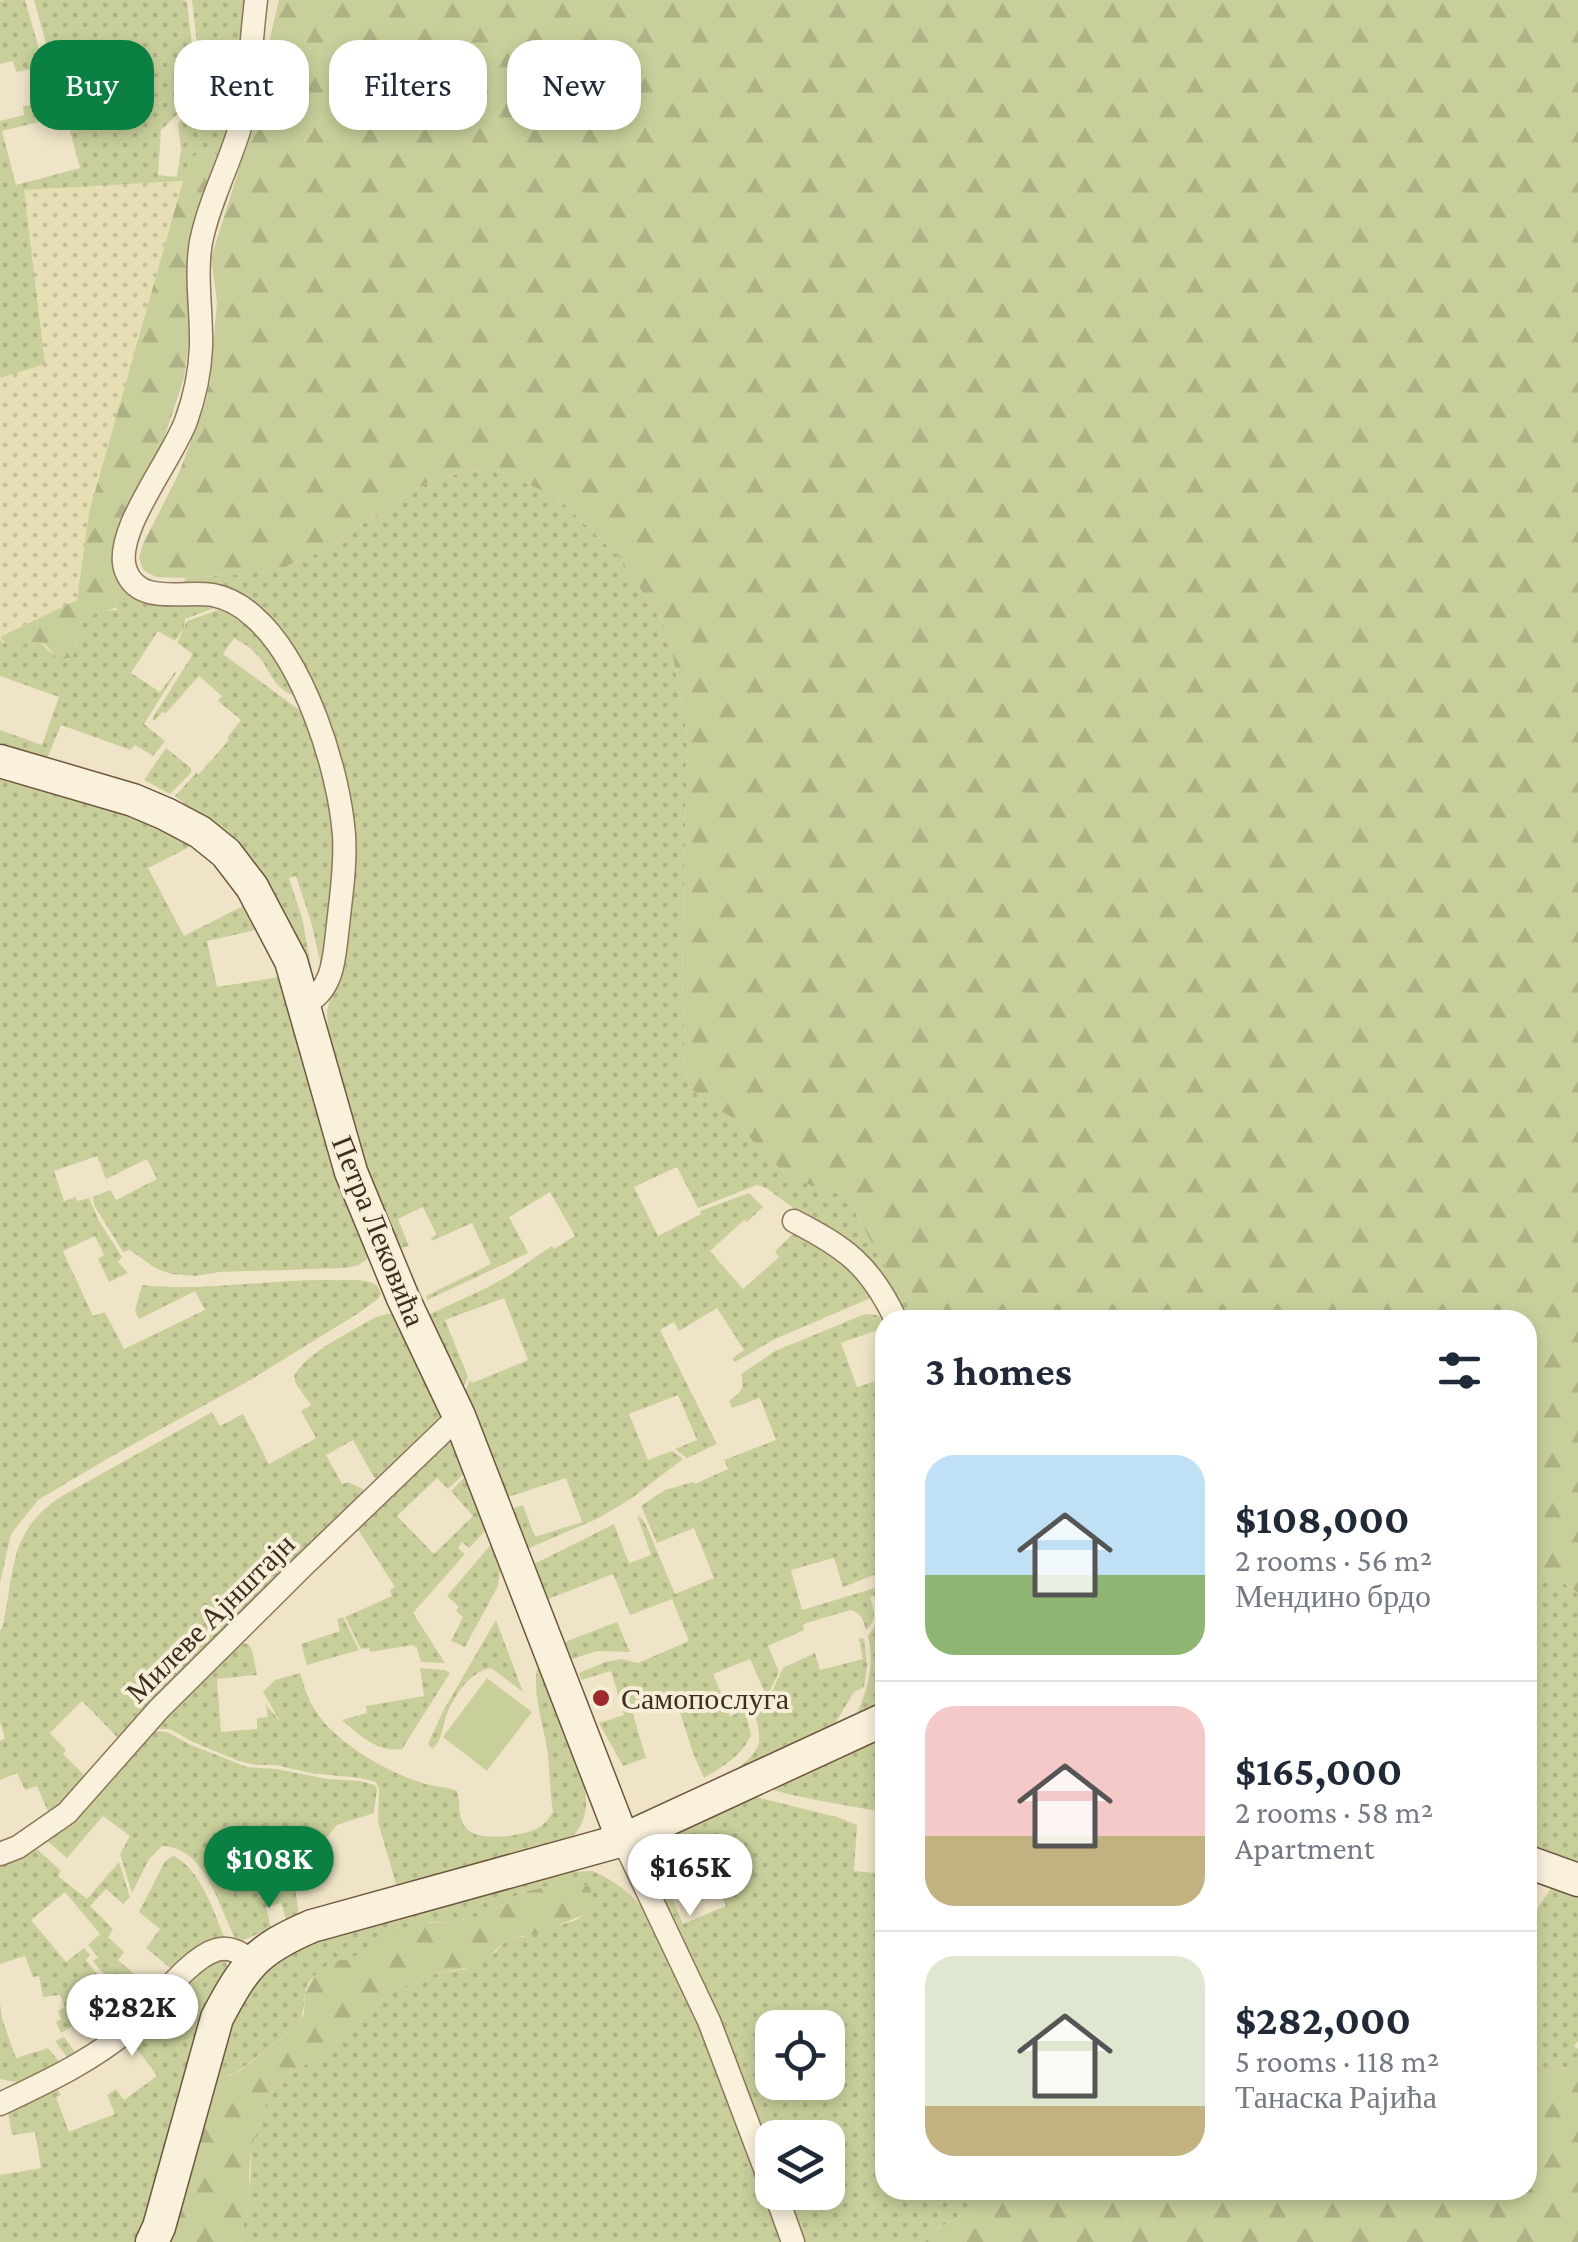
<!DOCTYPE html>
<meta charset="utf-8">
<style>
:root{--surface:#fff;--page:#f2f2f3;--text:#1f2937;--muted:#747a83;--line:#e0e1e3;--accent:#0b8043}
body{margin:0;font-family:"Crimson Pro",serif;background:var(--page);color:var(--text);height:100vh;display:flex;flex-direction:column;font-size:38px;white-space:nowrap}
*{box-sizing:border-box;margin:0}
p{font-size:32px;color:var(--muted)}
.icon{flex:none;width:55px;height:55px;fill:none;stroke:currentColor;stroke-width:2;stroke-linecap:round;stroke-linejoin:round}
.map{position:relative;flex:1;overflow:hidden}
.details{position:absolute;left:875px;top:1310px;width:662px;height:890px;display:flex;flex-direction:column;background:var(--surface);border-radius:30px;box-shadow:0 5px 15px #0003}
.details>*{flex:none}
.guide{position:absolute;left:30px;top:40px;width:695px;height:90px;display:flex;gap:20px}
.buttons{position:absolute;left:755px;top:2010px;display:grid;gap:20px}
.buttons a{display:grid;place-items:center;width:90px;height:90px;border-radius:20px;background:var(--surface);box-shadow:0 5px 15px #0003;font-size:50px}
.price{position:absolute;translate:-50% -85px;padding:0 22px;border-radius:35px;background:#fff;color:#222;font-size:32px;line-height:65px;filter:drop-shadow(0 2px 5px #0008)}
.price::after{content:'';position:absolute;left:50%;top:60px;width:30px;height:22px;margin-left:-15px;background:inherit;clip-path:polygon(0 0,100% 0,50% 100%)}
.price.on{background:var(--accent);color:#fff}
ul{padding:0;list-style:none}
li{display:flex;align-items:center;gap:30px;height:250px;padding:0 50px}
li+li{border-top:2px solid var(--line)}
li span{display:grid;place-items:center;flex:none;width:280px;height:200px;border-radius:30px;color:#555}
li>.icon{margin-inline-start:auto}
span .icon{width:120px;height:120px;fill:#fffc;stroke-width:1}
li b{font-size:42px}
h2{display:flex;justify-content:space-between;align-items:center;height:120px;padding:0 50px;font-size:42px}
.pill{padding:0 35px;border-radius:30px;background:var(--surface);box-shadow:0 5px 15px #0003;font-size:35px;line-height:90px}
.pill.on{background:var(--accent);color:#fff}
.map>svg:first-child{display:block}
</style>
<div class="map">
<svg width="1578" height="2242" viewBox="0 0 1578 2242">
<defs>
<pattern id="farmland-dots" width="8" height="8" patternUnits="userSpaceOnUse" patternTransform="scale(2.5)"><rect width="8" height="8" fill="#e6deb5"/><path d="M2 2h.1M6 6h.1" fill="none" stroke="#c6bf9b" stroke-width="1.8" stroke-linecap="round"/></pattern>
<pattern id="grass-dots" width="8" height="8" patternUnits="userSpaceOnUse" patternTransform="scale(2.5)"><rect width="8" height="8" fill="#c9cf9b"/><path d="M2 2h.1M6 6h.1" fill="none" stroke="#aeb285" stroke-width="1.8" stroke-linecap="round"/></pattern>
<pattern id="forest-firs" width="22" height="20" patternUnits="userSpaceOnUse" patternTransform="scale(2.5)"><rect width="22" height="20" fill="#c9cf9b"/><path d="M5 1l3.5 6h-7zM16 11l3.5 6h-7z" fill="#aeb285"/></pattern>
</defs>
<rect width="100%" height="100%" fill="#f0e4c8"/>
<polygon fill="url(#farmland-dots)" points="183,181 89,513 77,600 0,637 0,378 45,364 24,190"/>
<g fill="url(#grass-dots)" fill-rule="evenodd">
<polygon points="5,0 25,0 52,95 49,99 40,98 31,69 16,72 13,61 0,64 0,1"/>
<polygon points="34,0 184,0 187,2 197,86 191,101 161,130 158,175 177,177 181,150 178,124 192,104 201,80 192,0 251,0 239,96 218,163 189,163 183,181 24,190 45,364 0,378 0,121 24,115 23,107 36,104 39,122 2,131 16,185 80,168"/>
<path d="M492,467L558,498L621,559L669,633L687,736L682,981L685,1038L683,1068L691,1088L703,1101L733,1118L763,1153L783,1171L812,1186L842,1194L851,1205L886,1268L927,1320H904L810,1220L766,1188L757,1185L698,1208L677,1167L634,1187L658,1236L701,1214L700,1211L749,1193L763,1207L747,1222L744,1220L710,1251L743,1289L779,1257L775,1251L795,1232L838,1251L873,1297L775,1339L735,1362L732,1359L744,1350L717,1308L679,1331L674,1322L660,1330L717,1444L687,1458L675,1449L697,1440L678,1395L629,1414L648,1460L672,1451L683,1459L632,1498L599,1518L527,1549L511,1509L523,1505L535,1537L582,1522L566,1478L508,1497L464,1393L470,1380L472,1383L528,1360L504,1298L445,1320L468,1377L463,1388L428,1315C451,1304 476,1294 499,1281C518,1271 534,1257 552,1246L554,1249L575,1236L550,1192L509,1217L528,1253L427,1300L426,1296L491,1264L472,1223L432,1241L431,1238L437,1235L423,1207L398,1219L409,1246L398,1249L371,1184L328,1036L327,1011L332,991L347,811L263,616L179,588L186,578L271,572L316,554L433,479Z"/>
<path d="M125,588L222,605L185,619L184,628L175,641L158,631L131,673L160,692L175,672L176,673L144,724L165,741L153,756L135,745L131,750L61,725L46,761L0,747V730L42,745L59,697L0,676V639L3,643L39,642L54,655L66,660L77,649C77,643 76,637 77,631C82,614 101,610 116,610Z"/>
<path d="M226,607L260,633L299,698C268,687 273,669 254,652C249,646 240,642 234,638L223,654L306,715L338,829L323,974L311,922L296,876L289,878L302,918L313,976L311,979L233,843L175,796L196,773L199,774L229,740L227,738L241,720L218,701L222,696L199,676L166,713L162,712L155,721L152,719L193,654L177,643L187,621Z"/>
<polygon points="166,748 191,768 191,773 170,794 144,780"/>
<path d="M0,775L144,821L193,845L148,868L184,936L247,904L261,929L207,941L217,987L280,977L368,1248L367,1259L359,1265L346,1268L220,1272L194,1276L171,1274L155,1268L130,1250L123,1252L94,1205L93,1197L110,1190L116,1200L157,1179L147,1159L106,1179L97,1156L54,1171L64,1201L76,1197L77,1201L89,1198L99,1221L122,1257L118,1262L128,1273L109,1282L98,1259L104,1255L95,1236L63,1251L93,1316L105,1312L124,1349L205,1310L195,1291L139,1319L135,1310L142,1285C205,1292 269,1279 332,1280C344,1281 360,1278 372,1283C379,1286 378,1287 381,1294L378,1299L357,1314L252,1379L112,1456L38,1500L11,1534L0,1583Z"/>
<path d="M387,1314H392L397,1319L441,1416L438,1423L377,1479L374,1477L353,1440L326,1455L342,1484L348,1482L363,1489L364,1493L120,1740L82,1701L50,1733L66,1750L63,1754L88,1779L50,1816L37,1786L25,1790L17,1773L0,1780V1741L5,1738L0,1722V1631L3,1625C15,1568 9,1530 62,1496L212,1412L220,1426L243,1414L269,1464L316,1438L301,1411L311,1405L296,1384L294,1376C308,1351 351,1332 376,1317Z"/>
<path d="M865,1314L876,1315L886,1320L885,1332L883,1328L841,1343L857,1387L885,1378V1571L843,1587L834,1558L791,1570L802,1610L885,1585V1592L870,1597C874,1611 878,1619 866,1630C863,1620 862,1613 850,1610L803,1624L804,1630L768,1646L779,1672L767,1697L750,1659L713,1674L730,1716L745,1710L751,1735C742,1756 723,1766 704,1778L693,1753L675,1697L632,1711L646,1758L623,1766L599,1723L624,1715L611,1671L581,1680L579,1673L605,1662L621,1659L638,1663L689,1641L672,1599L630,1615L613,1574L548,1599L534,1564L614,1524L629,1563L651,1555L637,1515L642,1519L646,1525L675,1594L714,1578L694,1528L657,1543L641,1506L665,1490L693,1482L695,1484L728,1469L724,1460L776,1440L760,1398L732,1408L729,1401C741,1393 745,1388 741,1374L775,1351Z"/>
<polygon points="452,1439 466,1472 448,1489 437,1478 397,1516 434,1554 473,1516 451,1491 467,1475 488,1528 469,1548 462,1542 458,1548 465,1554 413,1613 445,1663 421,1662 417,1648 413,1645 370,1652 369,1648 361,1649 345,1617 392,1596 390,1590 395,1587 355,1525"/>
<polygon points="493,1542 501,1564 498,1586 465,1647 451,1641 463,1617 456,1611 459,1607 447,1596"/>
<polygon points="1528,1564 1562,1582 1578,1593 1578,1872 1528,1853"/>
<polygon points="343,1617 359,1650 307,1665 301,1644 340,1631 337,1619"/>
<path d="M885,1618V1709L851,1725C866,1697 876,1667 868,1636L880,1619Z"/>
<path d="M496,1620L523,1692L491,1668C468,1672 451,1700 445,1720C441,1732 442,1741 432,1749L428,1744L443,1711Z"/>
<polygon points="617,1622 630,1652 597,1651 572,1659 565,1642"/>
<path d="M861,1638L864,1639L867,1665L864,1687L854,1692L834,1725L692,1798C710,1786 757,1762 759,1741C760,1731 756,1718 753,1709L767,1702L783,1668L815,1653L820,1670L863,1659L859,1639Z"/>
<path d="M243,1643L248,1644L252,1650L257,1675L217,1679L221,1732L257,1729V1718L268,1717L266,1705L280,1721L263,1692L275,1680L300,1673C304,1686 308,1699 315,1710C335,1743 390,1774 426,1784C437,1787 447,1787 457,1791C461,1803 457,1819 467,1829C479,1842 522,1836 536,1829C544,1825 549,1819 553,1812C549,1789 550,1764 546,1741C541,1721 531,1681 539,1664C554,1702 584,1759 586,1799C587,1816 581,1830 568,1840L398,1891L378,1822L379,1789L376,1782L360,1778L310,1773L276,1765H255L239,1761L193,1742L170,1729H155V1724Z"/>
<path d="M420,1668L445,1670L450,1673L402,1749C377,1753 360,1735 342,1720L367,1713L366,1706L424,1696Z"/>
<path d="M158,1731L167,1732L191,1745L247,1767L277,1769L327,1779L360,1781L375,1785L377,1789L374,1813L337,1825L304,1866L295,1887L299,1917L287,1923L281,1903L266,1907L271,1928L244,1940L236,1939C218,1907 207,1848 162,1846L149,1859L132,1893L120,1854L130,1836L103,1816L67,1858L46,1840L145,1734Z"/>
<path d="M885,1731V1813C845,1804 803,1800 763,1787Z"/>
<path d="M752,1796L837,1817L857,1825L854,1871L885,1874V2190H1005L936,2230L925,2242H801L781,2193L828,2192V2138H772V2169L649,1874L653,1864L671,1880L666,1883L683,1924L726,1906L708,1866L682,1876L660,1853L678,1826ZM772,2028H828V2082H772Z"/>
<path d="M37,1849L61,1871L58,1876L87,1899L119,1862L130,1897L123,1904L106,1889L90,1906L113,1929L108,1937L124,1952L118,1960L139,1978L137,1983L128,1977L113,1985L93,1961L98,1957L88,1945L100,1934L65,1892L31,1920L66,1962L84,1948L90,1955L86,1960L109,1989L96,2003L115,2027L132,2012C119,2035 92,2048 69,2060L55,2041L64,2037L77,2055L108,2035L94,2013L61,2033L56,2022L61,2019L58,2011L65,2007L60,1995L43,1997L39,1976L33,1977L25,1956L0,1964V1863Z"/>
<path d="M173,1856C199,1866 215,1914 225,1939L175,1972L146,1948L160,1929L139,1912L165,1861Z"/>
<path d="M592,1871C628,1886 642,1905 663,1937L787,2242H240L250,2194L251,2149L266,2103L280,2082L333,2046L385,1997L400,1988L435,1974L465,1969L495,1953L503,1942L512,1938L522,1937L576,1920L583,1915L592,1900L567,1882L523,1892L495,1909L475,1917L452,1922H429L350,1959C333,1962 308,1973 305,1993C303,2006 305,2013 297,2026L236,2073C218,2076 213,2093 206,2109L229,2023L247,1989L289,1952L330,1937L539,1879L570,1872Z"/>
<polygon points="1556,1881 1578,1889 1578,2041 1574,2046 1578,2049 1578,2070 1528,2065 1528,1922"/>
<polygon points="226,1958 227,1969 146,2221 137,2242 0,2242 0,2175 41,2168 35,2132 12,2135 7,2107 55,2086 61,2095 56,2097 69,2132 115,2114 107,2095 116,2089 124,2100 157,2076 130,2039 206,1962"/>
<polygon points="0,2003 2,2019 16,2058 48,2048 62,2065 22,2083 0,2079"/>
</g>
<g fill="url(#forest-firs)">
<polygon points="279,0 1578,0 1578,1593 1562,1582 1528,1564 1528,1320 927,1320 886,1268 851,1205 842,1194 812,1186 783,1171 763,1153 733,1118 703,1101 691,1088 683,1068 685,1038 682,981 687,736 669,633 621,559 558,498 491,467 433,479 316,554 271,572 186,578 156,577 143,570 139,558 143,544 179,473 205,404 210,381 217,302 211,258 245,150 261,111 265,59"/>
<path d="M210,148L217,156L218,163L187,270L190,336L184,378L161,447L125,588L126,600C114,616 82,607 77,632C76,637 77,643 77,649L72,656L59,662C54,655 48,645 40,643C22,637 16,660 0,637L77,600L89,513L183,181C188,165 192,151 210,148Z"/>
<polygon points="567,1882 578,1882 590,1887 592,1900 583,1915 540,1933 512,1938 503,1942 485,1962 476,1966 435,1974 400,1988 385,1997 333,2046 280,2082 266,2103 251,2149 249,2172 250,2194 240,2242 167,2242 206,2109 217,2084 223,2078 237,2073 297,2026 304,2014 305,1992 314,1976 324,1967 336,1961 350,1959 406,1927 419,1923 452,1922 475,1917 495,1909 523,1892"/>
<polygon points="1528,2065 1578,2070 1578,2242 925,2242 936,2230 1005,2190 1528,2190"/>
</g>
<polygon fill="#c9cf9b" points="487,1678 532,1712 487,1771 443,1737"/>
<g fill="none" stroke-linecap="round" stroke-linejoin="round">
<defs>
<g id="street">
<path d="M256,0C253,25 251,50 249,75C247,87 247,101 244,113C234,156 210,197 201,242C195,276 202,312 201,347C200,371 194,399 186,421C172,460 111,534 126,571C139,606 184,590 213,595C228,598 242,606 253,616C304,660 339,769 344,835C346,865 341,896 338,925C334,956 335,988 305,1004"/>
<path d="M794,1221C846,1248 870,1265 896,1320"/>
<polyline points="623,1840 709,2021 772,2187"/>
<polyline points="0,1854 18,1847 67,1813 159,1709 302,1567 459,1416"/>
<path d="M0,2104C44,2083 92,2061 129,2029C153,2009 187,1959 216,1950C230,1946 241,1953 252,1961"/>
<polyline points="775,2192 793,2242"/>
</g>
<g id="secondary">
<polyline points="0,761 133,800 166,814 200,832 226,853 252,887 291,961 351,1172 403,1298 459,1416 623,1840"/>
<polyline points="1528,1862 1578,1880"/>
<path d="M152,2242L159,2227L217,2018C245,1965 256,1950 312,1926L623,1840L885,1719"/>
</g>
</defs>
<use href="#street" stroke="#8d765c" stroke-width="25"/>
<use href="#secondary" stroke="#6f573f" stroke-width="35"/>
<use href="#street" stroke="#faf1dc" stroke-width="22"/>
<use href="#secondary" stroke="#faf1dc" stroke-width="32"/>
</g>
<circle fill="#9e2a2b" stroke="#f7eed8" stroke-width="4" cx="601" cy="1698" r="10"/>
<g text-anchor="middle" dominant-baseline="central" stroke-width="8" stroke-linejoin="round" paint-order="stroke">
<g font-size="30" fill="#3d2e20" stroke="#f7eed8">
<text transform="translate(379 1231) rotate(68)">Петра Лековића</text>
<text transform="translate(210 1618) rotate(-45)">Милеве Ајнштајн</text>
</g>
<g font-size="30" fill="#3d2e20" stroke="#f7eed8" text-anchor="start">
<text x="621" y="1698">Самопослуга</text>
</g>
</g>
</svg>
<div class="buttons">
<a><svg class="icon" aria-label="locate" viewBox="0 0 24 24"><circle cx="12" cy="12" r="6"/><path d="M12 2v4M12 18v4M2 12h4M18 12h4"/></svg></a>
<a><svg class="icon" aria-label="layers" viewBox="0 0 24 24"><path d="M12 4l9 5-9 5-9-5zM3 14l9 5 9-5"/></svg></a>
</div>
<b class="price on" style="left:269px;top:1911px">$108K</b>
<b class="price" style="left:690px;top:1919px">$165K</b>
<b class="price" style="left:132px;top:2059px">$282K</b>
<div class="guide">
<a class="pill on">Buy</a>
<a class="pill">Rent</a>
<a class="pill">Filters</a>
<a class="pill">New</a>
</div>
<section class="details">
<h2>3 homes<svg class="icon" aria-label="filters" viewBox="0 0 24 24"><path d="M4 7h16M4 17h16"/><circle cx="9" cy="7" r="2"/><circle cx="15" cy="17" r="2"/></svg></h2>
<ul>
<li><span style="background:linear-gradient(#bfe0f5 60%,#8fb573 0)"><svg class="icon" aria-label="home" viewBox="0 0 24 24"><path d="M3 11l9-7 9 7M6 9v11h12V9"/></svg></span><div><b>$108,000</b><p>2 rooms · 56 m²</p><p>Мендино брдо</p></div></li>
<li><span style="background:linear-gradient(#f6c9c9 65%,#c2b280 0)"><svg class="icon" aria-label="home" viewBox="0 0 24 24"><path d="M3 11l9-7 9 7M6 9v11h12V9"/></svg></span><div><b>$165,000</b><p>2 rooms · 58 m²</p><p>Apartment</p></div></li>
<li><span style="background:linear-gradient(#dfe7d0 75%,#c2b280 0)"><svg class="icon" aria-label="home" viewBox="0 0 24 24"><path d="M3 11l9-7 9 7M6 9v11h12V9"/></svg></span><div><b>$282,000</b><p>5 rooms · 118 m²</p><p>Танаска Рајића</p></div></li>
</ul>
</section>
</div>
